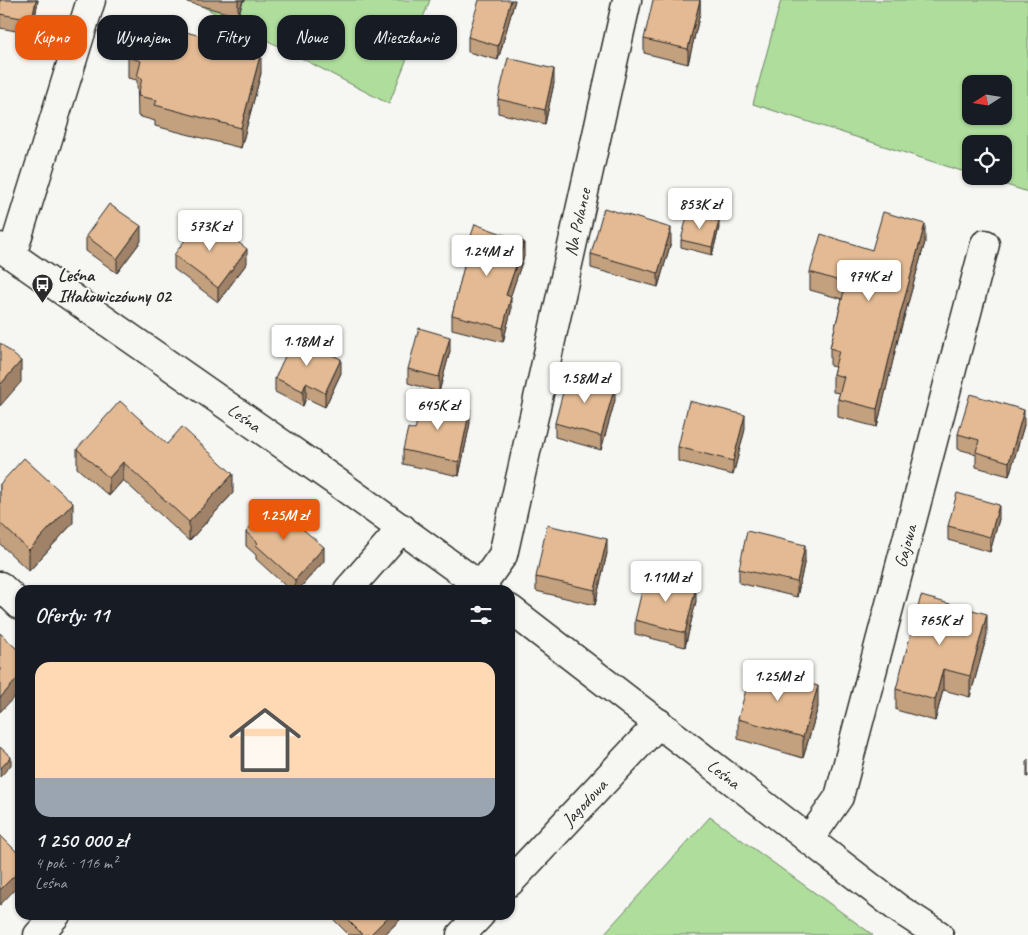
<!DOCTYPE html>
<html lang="pl">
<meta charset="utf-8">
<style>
:root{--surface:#171b24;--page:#242831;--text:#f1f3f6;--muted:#9ea1a6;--line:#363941;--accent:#ea580c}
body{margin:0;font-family:Caveat,sans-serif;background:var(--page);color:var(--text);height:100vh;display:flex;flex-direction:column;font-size:19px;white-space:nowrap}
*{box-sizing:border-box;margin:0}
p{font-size:16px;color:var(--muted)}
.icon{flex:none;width:28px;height:28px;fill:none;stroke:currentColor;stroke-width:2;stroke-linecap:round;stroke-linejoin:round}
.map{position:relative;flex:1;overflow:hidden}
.panel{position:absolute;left:15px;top:585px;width:500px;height:335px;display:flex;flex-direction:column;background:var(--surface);border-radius:15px;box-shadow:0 1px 4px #0004}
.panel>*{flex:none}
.banner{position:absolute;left:15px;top:15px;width:500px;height:45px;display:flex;gap:10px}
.needle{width:32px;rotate:258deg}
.fabs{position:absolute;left:962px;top:75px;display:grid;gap:10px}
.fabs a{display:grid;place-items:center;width:50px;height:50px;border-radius:10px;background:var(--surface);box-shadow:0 1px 4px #0004;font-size:25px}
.price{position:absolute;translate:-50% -42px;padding:0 11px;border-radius:5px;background:#fff;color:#222;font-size:16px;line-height:32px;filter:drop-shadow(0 1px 2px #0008)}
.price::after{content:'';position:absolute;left:50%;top:30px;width:15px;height:11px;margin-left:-8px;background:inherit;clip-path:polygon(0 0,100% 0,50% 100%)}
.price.selected{background:var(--accent);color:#fff}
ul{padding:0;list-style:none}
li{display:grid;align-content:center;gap:10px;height:265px;padding:0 20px}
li+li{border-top:1px solid var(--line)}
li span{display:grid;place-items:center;height:155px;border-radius:15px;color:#555}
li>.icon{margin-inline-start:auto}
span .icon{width:90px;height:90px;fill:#fffc;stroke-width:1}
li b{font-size:21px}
h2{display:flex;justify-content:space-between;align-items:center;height:60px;padding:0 20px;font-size:21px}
.tag{padding:0 18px;border-radius:15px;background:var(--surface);box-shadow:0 1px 4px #0004;font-size:18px;line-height:45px}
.tag.selected{background:var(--accent);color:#fff}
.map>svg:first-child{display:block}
</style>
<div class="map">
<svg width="1028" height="935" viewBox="0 0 1028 935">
<rect width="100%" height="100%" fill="#f6f6f2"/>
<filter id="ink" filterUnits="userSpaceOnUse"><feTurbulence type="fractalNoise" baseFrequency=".02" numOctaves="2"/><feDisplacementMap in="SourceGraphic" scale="10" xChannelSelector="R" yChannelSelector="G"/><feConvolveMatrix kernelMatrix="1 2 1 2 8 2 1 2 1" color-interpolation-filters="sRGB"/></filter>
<g filter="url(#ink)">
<g fill="#aedd9c" stroke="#6c8464" fill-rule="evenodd">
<polygon points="190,0 430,0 389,104"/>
<path d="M781,0H1028V192L978,176H1004V144H971V174L753,104ZM971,84H1004V116H971Z"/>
<polygon points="710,817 873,935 603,935"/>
</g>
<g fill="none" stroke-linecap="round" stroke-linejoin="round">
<defs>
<g id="street">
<path id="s1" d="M0,247L338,483L486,590"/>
<polyline points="12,255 91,0"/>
<polyline points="0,586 20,605"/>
<path id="s2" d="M481,586L503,555L627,0"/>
<polyline points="348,590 402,528"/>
<path id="s3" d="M510,609L899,909L939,935"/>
<path id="s4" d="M809,840L839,797L985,244"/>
<path id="s5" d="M510,882L659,723"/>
<polyline points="38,935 56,915"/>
<polyline points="461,935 480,915"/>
</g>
</defs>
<use href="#street" stroke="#2b2b2b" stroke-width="31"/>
<use href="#street" stroke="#f6f6f2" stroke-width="28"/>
</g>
<g fill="#c3a07e" stroke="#2b2b2b">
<polygon points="0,0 38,0 32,34 0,28"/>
<polygon points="187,0 246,0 245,1 243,1 238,16 187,2"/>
<polygon points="515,0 498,60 468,52 468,37"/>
<polygon points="700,0 700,13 688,64 644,53 644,39"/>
<polygon points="128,57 261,73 241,148 155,126 155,121 138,116 137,80 128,78"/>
<polygon points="554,83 545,124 498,113 498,99"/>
<polygon points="719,228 712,255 681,247 681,240"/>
<polygon points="86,236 141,241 117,273 86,251"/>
<polygon points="671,242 658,287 591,268 591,254"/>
<polygon points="925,242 898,339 877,427 838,417 838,399 840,393 833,392 833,374 835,367 830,366 830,348 842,299 810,290 810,272 872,250"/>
<polygon points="174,255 247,263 218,302 174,269"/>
<polygon points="524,256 510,297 511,311 503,342 452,329 452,315 464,268 464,257"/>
<polygon points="450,351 439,392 408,383 408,369"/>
<polygon points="341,373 325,407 306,398 303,406 275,392 275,378"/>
<polygon points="615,400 601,450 555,437 555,423"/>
<polygon points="470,423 459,476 403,464 403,450 415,430"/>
<polygon points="1024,425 1009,476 976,467 976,454 958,449 958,434"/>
<polygon points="745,429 733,475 678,461 678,447"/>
<polygon points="167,444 233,493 189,541 123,480 109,496 77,468 77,449"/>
<polygon points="0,484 73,523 29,571 0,544"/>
<polygon points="999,519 990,552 948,540 948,526"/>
<polygon points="246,532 324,561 298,590 290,590 256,559 256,555 246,546"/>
<polygon points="607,553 595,605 536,591 536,577"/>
<polygon points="805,559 797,597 739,583 739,569"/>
<polygon points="696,601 685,647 635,634 635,620"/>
<polygon points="987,635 970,697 943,690 935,721 896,710 896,689"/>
<polygon points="818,707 803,758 738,739 738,719"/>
<polygon points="1028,759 1028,777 1027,777 1027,762"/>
<polygon points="334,915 404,915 404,916 384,935 349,935 334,920"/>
</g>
<g fill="#9f8267" stroke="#2b2b2b">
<polygon points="36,0 38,0 32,34 32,20"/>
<polygon points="239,0 243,0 238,16 238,2"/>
<polygon points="511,0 515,0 498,60 498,46"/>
<polygon points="700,0 700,13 688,64 688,49"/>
<polygon points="261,52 261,73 241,148 241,128"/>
<polygon points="554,69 554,83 545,124 545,110"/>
<polygon points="719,221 719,228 712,255 712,247"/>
<polygon points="925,224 925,242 898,339 877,427 877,409 898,322"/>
<polygon points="141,226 141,241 117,273 117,259"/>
<polygon points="671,228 671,242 658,287 658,273"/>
<polygon points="524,242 524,256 506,310 506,295"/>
<polygon points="247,249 247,263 218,302 218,288"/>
<polygon points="511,297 511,311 503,342 503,328"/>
<polygon points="450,337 450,351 439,392 439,377"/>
<polygon points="341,359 341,373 325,407 325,393"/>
<polygon points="21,361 21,382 0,406 0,385"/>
<polygon points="306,383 306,398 303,406 303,391"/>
<polygon points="615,386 615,400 601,450 601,436"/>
<polygon points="470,409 470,423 459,476 459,462"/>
<polygon points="1024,410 1024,425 1009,476 1009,462"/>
<polygon points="745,415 745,429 733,475 733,461"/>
<polygon points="123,462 123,480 109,496 109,478"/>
<polygon points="233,474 233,493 189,541 189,522"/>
<polygon points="73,503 73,523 29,571 29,550"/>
<polygon points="999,505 999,519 990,552 990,537"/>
<polygon points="607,539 607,553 595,605 595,590"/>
<polygon points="805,545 805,559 797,597 797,582"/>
<polygon points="324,547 324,561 298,590 295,590 295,580"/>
<polygon points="696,587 696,601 685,647 685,633"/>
<polygon points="987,614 987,635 970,697 970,676"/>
<polygon points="943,669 943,690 935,721 935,700"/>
<polygon points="20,676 20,691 0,712 0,698"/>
<polygon points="818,686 818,707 803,758 803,737"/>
<polygon points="11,757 11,765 0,777 0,769"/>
<polygon points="20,870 20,884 0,905 0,890"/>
<polygon points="390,915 404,916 384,935 370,935"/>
</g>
<g fill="#e3ba93" stroke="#2b2b2b">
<polygon points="0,0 36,0 32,20 0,14"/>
<polygon points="479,0 511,0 498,46 468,37"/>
<polygon points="653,0 700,0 688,49 644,39"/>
<polygon points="137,19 261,52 241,128 155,105 157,100 138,96 142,78 137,77 141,61 128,57"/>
<polygon points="508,58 554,69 545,110 498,99"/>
<polygon points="109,204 141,226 117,259 86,236"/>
<polygon points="604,208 671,228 658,273 591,254"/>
<polygon points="883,212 925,224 898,322 877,409 838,399 844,377 833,374 839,351 830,348 846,283 810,272 821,234 872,250"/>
<polygon points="688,213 719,221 712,247 681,240"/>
<polygon points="203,216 247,249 218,288 174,255"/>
<polygon points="475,224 524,242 506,295 511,297 503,328 452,315 466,258 464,257"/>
<polygon points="419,328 450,337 439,377 408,369"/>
<polygon points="294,337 341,359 325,393 306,383 303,391 275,378"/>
<polygon points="0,343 21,361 0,385"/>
<polygon points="568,373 615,386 601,436 555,423"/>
<polygon points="970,394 1024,410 1009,462 976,452 979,440 958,434"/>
<polygon points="422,398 470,409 459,462 403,450 408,428 415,430"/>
<polygon points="120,401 167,444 182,427 233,474 189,522 123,462 109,478 77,449"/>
<polygon points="689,401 745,415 733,461 678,447"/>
<polygon points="24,458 73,503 29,550 0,523 0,484"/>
<polygon points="957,493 999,505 990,537 948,526"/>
<polygon points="272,503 324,547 295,580 256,545 258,543 246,532"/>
<polygon points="547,525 607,539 595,590 536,577"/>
<polygon points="747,531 805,545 797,582 739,569"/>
<polygon points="646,574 696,587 685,633 635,620"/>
<polygon points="921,596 987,614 970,676 943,669 935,700 896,689"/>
<polygon points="0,633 20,652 20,676 0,698"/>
<polygon points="752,668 818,686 803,737 738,719"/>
<polygon points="0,747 11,757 0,769"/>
<polygon points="0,835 20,855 20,870 0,890"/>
<polygon points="343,915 390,915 370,935 363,935"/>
</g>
</g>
<defs>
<symbol id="bus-pin" viewBox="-11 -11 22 30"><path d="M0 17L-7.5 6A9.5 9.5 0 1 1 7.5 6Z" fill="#2b2b2b" stroke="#f6f6f2"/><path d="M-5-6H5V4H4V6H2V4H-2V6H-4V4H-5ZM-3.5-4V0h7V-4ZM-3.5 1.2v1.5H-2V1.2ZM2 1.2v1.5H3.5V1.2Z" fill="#fff"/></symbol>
</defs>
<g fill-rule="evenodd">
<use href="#bus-pin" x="30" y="272" width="25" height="34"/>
</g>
<g text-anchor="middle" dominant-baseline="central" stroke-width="4.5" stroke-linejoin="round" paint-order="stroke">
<g font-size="18" fill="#2b2b2b" stroke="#f6f6f2">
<text stroke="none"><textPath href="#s2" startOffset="379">Na Polance</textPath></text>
<text stroke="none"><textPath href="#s1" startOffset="298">Leśna</textPath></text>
<text stroke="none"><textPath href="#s4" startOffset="312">Gajowa</textPath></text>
<text stroke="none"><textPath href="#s3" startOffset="270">Leśna</textPath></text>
<text stroke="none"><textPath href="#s5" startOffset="109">Jagodowa</textPath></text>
</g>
<g font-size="18" font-weight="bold" fill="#2b2b2b" stroke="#f6f6f2" text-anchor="start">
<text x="58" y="275">Leśna<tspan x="58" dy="21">Iłłakowiczówny 02</tspan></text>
</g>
</g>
</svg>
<div class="fabs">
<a><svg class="needle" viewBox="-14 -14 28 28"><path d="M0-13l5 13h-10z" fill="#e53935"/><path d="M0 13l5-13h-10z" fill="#9ea1a6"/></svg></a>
<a><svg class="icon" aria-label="locate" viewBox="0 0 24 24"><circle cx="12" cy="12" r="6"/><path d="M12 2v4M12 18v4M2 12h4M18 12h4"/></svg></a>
</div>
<b class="price" style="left:700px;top:230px">853K zł</b>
<b class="price" style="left:210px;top:252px">573K zł</b>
<b class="price" style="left:487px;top:277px">1.24M zł</b>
<b class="price" style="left:869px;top:302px">974K zł</b>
<b class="price" style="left:307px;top:367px">1.18M zł</b>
<b class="price" style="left:585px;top:404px">1.58M zł</b>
<b class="price" style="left:438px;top:431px">645K zł</b>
<b class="price selected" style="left:284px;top:541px">1.25M zł</b>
<b class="price" style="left:666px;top:603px">1.11M zł</b>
<b class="price" style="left:940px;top:646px">765K zł</b>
<b class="price" style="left:778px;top:702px">1.25M zł</b>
<div class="banner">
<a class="tag selected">Kupno</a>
<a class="tag">Wynajem</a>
<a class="tag">Filtry</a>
<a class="tag">Nowe</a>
<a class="tag">Mieszkanie</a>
</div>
<section class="panel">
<h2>Oferty: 11<svg class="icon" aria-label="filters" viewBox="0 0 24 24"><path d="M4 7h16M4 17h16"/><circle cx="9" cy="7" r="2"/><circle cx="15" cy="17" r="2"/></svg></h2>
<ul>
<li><span style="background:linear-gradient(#ffd9b3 75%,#9aa5b1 0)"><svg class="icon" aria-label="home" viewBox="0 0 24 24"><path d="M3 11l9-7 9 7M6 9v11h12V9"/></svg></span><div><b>1 250 000 zł</b><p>4 pok. · 116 m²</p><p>Leśna</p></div></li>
</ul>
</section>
</div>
